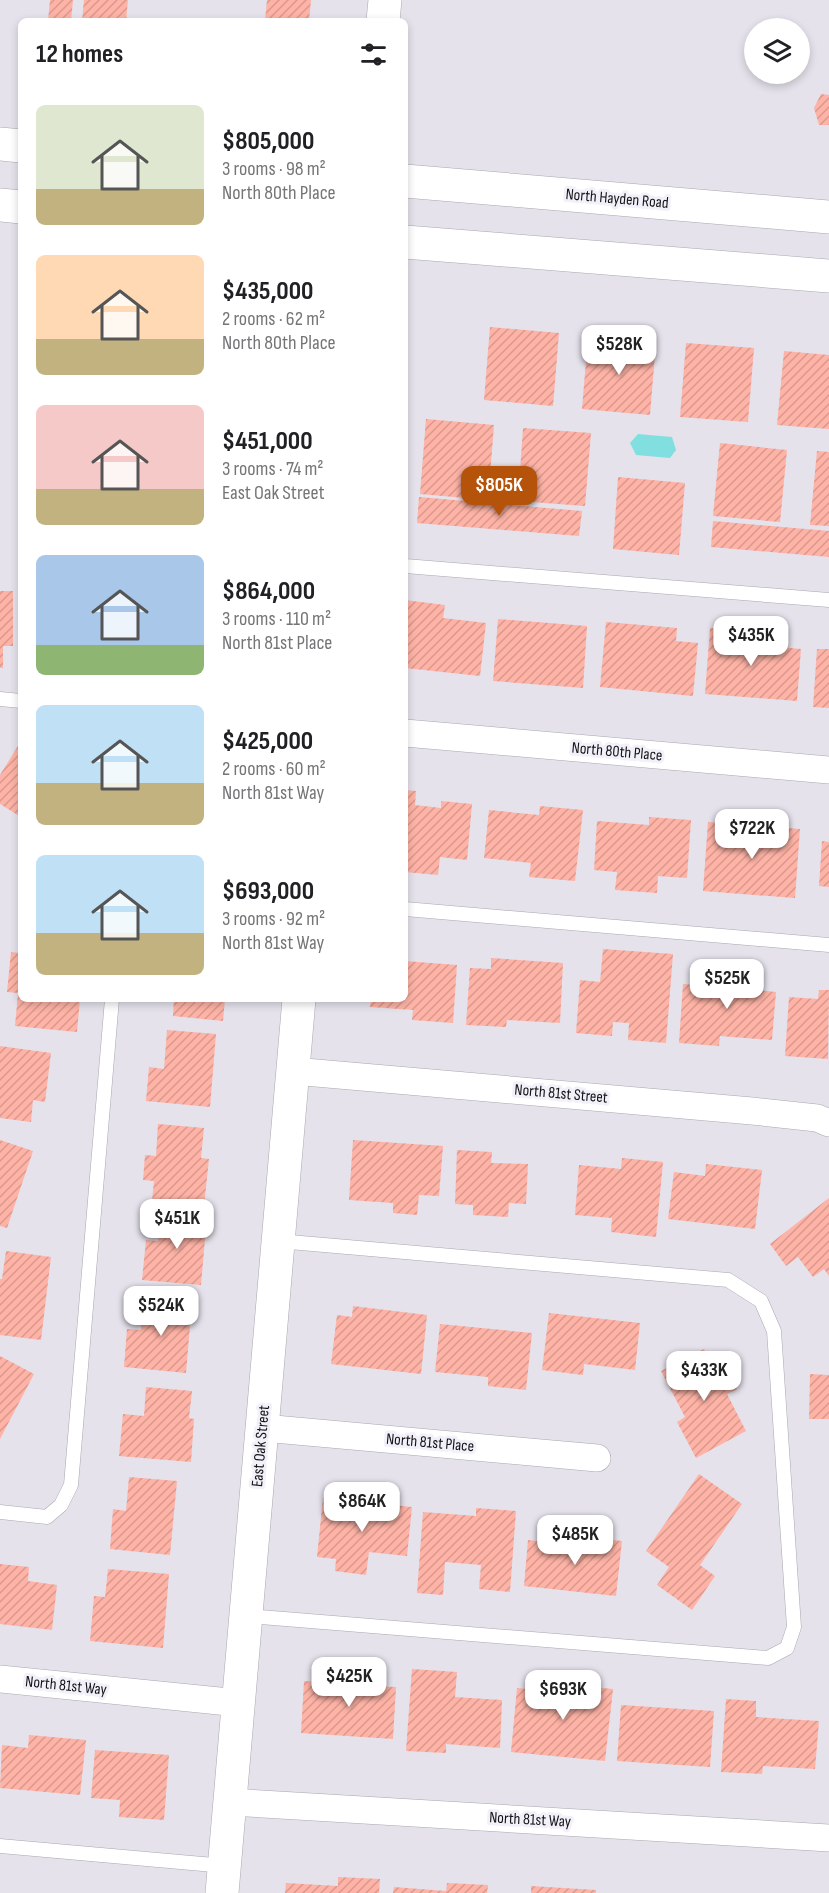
<!DOCTYPE html>
<meta charset="utf-8">
<style>
:root{--surface:#fff;--page:#f6f6f6;--text:#202124;--muted:#757577;--accent:#b45309}
body{margin:0;font-family:"Sofia Sans Condensed",sans-serif;background:var(--page);color:var(--text);height:100vh;display:flex;flex-direction:column;font-size:22px;white-space:nowrap}
*{box-sizing:border-box;margin:0}
p{font-size:20px;color:var(--muted)}
.icon{flex:none;width:33px;height:33px;fill:none;stroke:currentColor;stroke-width:2;stroke-linecap:round;stroke-linejoin:round}
.map{position:relative;flex:1;overflow:hidden}
.sheet{position:absolute;left:18px;top:18px;width:390px;height:984px;display:flex;flex-direction:column;background:var(--surface);border-radius:9px;box-shadow:0 3px 9px #0003}
.sheet>*{flex:none}
.controls{position:absolute;left:744px;top:18px;display:grid;gap:12px}
.controls a{display:grid;place-items:center;width:66px;height:66px;border-radius:50%;background:var(--surface);box-shadow:0 3px 9px #0003;font-size:30px}
.price{position:absolute;translate:-50% -51px;padding:0 14px;border-radius:12px;background:#fff;color:#222;font-size:20px;line-height:39px;filter:drop-shadow(0 2px 3px #0008)}
.price::after{content:'';position:absolute;left:50%;top:36px;width:18px;height:14px;margin-left:-9px;background:inherit;clip-path:polygon(0 0,100% 0,50% 100%)}
.price.on{background:var(--accent);color:#fff}
ul{padding:0;list-style:none}
li{display:flex;align-items:center;gap:18px;height:150px;padding:0 18px}
li span{display:grid;place-items:center;flex:none;width:168px;height:120px;border-radius:9px;color:#555}
li>.icon{margin-inline-start:auto}
span .icon{width:72px;height:72px;fill:#fffc;stroke-width:1}
li b{font-size:26px}
h2{display:flex;justify-content:space-between;align-items:center;height:72px;padding:0 18px;font-size:26px}
.map>svg:first-child{display:block}
</style>
<div class="map">
<svg width="829" height="1893" viewBox="0 0 829 1893">
<defs>
<pattern id="building-hatch" width="6" height="6" patternUnits="userSpaceOnUse" patternTransform="scale(1.5)"><rect width="6" height="6" fill="#feb3a6"/><path d="M-1 1l2-2M0 6l6-6M5 7l2-2" fill="none" stroke="#d9998e"/></pattern>
</defs>
<rect width="100%" height="100%" fill="#e5e2ec"/>
<polygon fill="#81dfe0" points="638,434 672,437 676,450 670,458 636,455 630,443"/>
<g fill="url(#building-hatch)">
<polygon points="50,0 73,0 71,21 48,21"/>
<polygon points="84,0 128,0 126,21 82,21"/>
<polygon points="267,0 311,0 309,21 265,21"/>
<polygon points="821,94 829,95 829,125 819,125 814,108"/>
<polygon points="490,327 559,333 553,406 484,400"/>
<polygon points="588,336 656,342 650,415 582,409"/>
<polygon points="686,343 754,348 748,422 680,417"/>
<polygon points="784,351 829,355 829,429 777,425"/>
<polygon points="426,419 494,425 488,500 420,494"/>
<polygon points="523,428 591,433 585,506 518,501"/>
<polygon points="720,443 787,450 780,522 713,516"/>
<polygon points="817,451 829,452 829,526 810,525"/>
<polygon points="618,477 685,483 679,555 613,549"/>
<polygon points="419,497 582,511 579,536 417,523"/>
<polygon points="713,521 829,531 829,557 711,547"/>
<polygon points="0,591 13,591 13,646 3,646 3,668 0,668"/>
<polygon points="405,600 445,605 443,618 486,623 480,676 405,668"/>
<polygon points="498,619 587,626 583,688 493,681"/>
<polygon points="606,622 677,628 676,641 698,643 693,696 600,687"/>
<polygon points="710,628 759,632 758,645 801,649 797,701 705,694"/>
<polygon points="817,649 829,649 829,708 813,707"/>
<polygon points="21,741 21,817 0,804 0,775"/>
<polygon points="405,790 416,791 415,805 441,808 441,801 472,804 467,860 440,857 438,875 405,872"/>
<polygon points="540,806 583,810 575,881 529,877 531,863 484,858 489,810 539,815"/>
<polygon points="649,817 691,820 687,878 658,876 657,893 615,890 617,872 594,870 597,821 649,825"/>
<polygon points="708,822 800,829 795,898 703,891"/>
<polygon points="822,841 829,842 829,887 819,886"/>
<polygon points="603,949 673,954 666,1043 628,1040 629,1023 613,1022 612,1036 576,1033 580,980 600,982"/>
<polygon points="11,952 21,953 21,999 80,999 77,1032 15,1026 18,993 7,992"/>
<polygon points="491,958 563,963 560,1023 507,1020 506,1027 466,1025 470,968 491,969"/>
<polygon points="405,961 457,965 453,1023 412,1020 413,1010 370,1007 371,999 405,999"/>
<polygon points="714,970 758,973 756,990 776,992 772,1040 720,1036 719,1046 679,1043 683,984 712,986"/>
<polygon points="819,990 829,990 828,1059 785,1056 789,997 818,999"/>
<polygon points="174,999 225,999 223,1021 173,1016"/>
<polygon points="167,1030 216,1034 210,1107 146,1101 149,1067 164,1069"/>
<polygon points="0,1046 51,1053 45,1102 33,1100 31,1122 0,1118"/>
<polygon points="158,1124 204,1128 201,1158 209,1159 204,1206 152,1201 154,1181 143,1180 145,1155 156,1156"/>
<polygon points="0,1140 33,1151 7,1228 0,1226"/>
<polygon points="353,1140 443,1146 439,1196 419,1195 417,1215 393,1213 393,1203 349,1200"/>
<polygon points="457,1150 492,1152 491,1163 528,1164 526,1204 509,1203 508,1217 473,1215 473,1205 455,1204"/>
<polygon points="622,1158 663,1162 656,1237 611,1232 612,1218 575,1215 579,1165 621,1169"/>
<polygon points="706,1164 762,1170 755,1229 668,1219 674,1172 705,1176"/>
<polygon points="829,1198 829,1276 824,1269 813,1277 798,1257 786,1266 770,1244"/>
<polygon points="161,1212 207,1216 201,1285 142,1280 146,1240 158,1241"/>
<polygon points="6,1251 51,1257 41,1340 0,1335 0,1279 2,1279"/>
<polygon points="144,1298 192,1302 186,1373 124,1367 127,1329 141,1330"/>
<polygon points="353,1306 427,1315 421,1374 331,1364 337,1315 352,1317"/>
<polygon points="549,1313 640,1323 635,1370 584,1364 583,1375 542,1370"/>
<polygon points="440,1324 532,1333 526,1390 488,1386 488,1377 435,1372"/>
<polygon points="704,1349 714,1369 724,1364 737,1389 727,1394 746,1431 696,1458 677,1422 685,1417 661,1371"/>
<polygon points="0,1356 34,1374 0,1439"/>
<polygon points="810,1374 829,1375 829,1419 809,1419"/>
<polygon points="146,1387 192,1391 189,1418 194,1419 191,1462 119,1456 123,1414 144,1416"/>
<polygon points="699,1474 742,1504 700,1565 715,1576 692,1610 657,1585 669,1567 646,1551"/>
<polygon points="129,1477 177,1481 170,1555 110,1549 113,1509 126,1511"/>
<polygon points="323,1498 412,1507 407,1556 369,1552 366,1575 335,1571 336,1559 317,1557"/>
<polygon points="476,1508 516,1511 510,1592 479,1589 481,1565 445,1562 443,1595 417,1593 423,1512 476,1516"/>
<polygon points="581,1536 622,1541 616,1596 524,1586 528,1540 580,1546"/>
<polygon points="0,1564 29,1567 28,1581 57,1585 52,1630 0,1624"/>
<polygon points="108,1569 169,1574 163,1648 90,1641 94,1596 105,1597"/>
<polygon points="412,1669 457,1672 455,1697 502,1700 500,1748 446,1744 446,1753 406,1751"/>
<polygon points="347,1672 376,1674 375,1686 396,1687 393,1739 301,1733 304,1681 346,1684"/>
<polygon points="539,1682 613,1689 605,1761 511,1752 517,1688 539,1690"/>
<polygon points="726,1699 756,1701 756,1717 819,1721 815,1769 763,1766 762,1774 721,1772"/>
<polygon points="621,1705 714,1711 710,1767 617,1761"/>
<polygon points="29,1735 86,1740 80,1795 0,1788 2,1745 28,1748"/>
<polygon points="95,1750 169,1755 164,1820 119,1817 120,1800 91,1798"/>
<polygon points="338,1877 380,1879 379,1893 285,1893 286,1883 338,1886"/>
<polygon points="447,1883 488,1885 487,1893 393,1893 394,1887 446,1891"/>
<polygon points="531,1886 596,1890 596,1893 531,1893"/>
</g>
<g fill="none" stroke-linecap="round" stroke-linejoin="round">
<defs>
<g id="lane">
<polyline points="405,566 829,600"/>
<polyline points="0,699 21,701"/>
<polyline points="405,909 829,945"/>
<polyline points="0,1512 47,1517 61,1505 71,1485 112,999"/>
<polyline points="247,1616 768,1658 787,1648 794,1627 774,1331 761,1301 728,1280 278,1241"/>
<polyline points="0,1846 225,1866"/>
</g>
<g id="street">
<polyline points="405,733 829,770"/>
<polyline points="293,1071 752,1111 817,1118 829,1123"/>
<polyline points="263,1428 597,1458"/>
<polyline points="0,1679 239,1703"/>
<polyline points="230,1802 829,1838"/>
</g>
<g id="secondary">
<polyline points="383,21 385,0"/>
<polyline points="222,1893 299,999"/>
</g>
<g id="primary">
<polyline points="0,144 21,146"/>
<polyline points="405,181 829,217"/>
<polyline points="0,205 21,207"/>
<polyline points="405,242 829,276"/>
</g>
</defs>
<use href="#lane" stroke="#a9a7b0" stroke-width="15"/>
<use href="#street" stroke="#a9a7b0" stroke-width="28"/>
<use href="#secondary" stroke="#a9a7b0" stroke-width="34"/>
<use href="#primary" stroke="#a9a7b0" stroke-width="34"/>
<use href="#lane" stroke="#fff" stroke-width="14"/>
<use href="#street" stroke="#fff" stroke-width="27"/>
<use href="#secondary" stroke="#fff" stroke-width="33"/>
<use href="#primary" stroke="#fff" stroke-width="33"/>
</g>
<g text-anchor="middle" dominant-baseline="central" stroke-width="6" stroke-linejoin="round" paint-order="stroke">
<g font-size="16" fill="#131215" stroke="#f2f0f9">
<text transform="translate(617 199) rotate(5)">North Hayden Road</text>
<text transform="translate(617 752) rotate(5)">North 80th Place</text>
<text transform="translate(561 1094) rotate(5)">North 81st Street</text>
<text transform="translate(430 1443) rotate(5)">North 81st Place</text>
<text transform="translate(261 1446) rotate(-85)">East Oak Street</text>
<text transform="translate(66 1686) rotate(6)">North 81st Way</text>
<text transform="translate(530 1820) rotate(3)">North 81st Way</text>
</g>
</g>
</svg>
<div class="controls">
<a><svg class="icon" aria-label="layers" viewBox="0 0 24 24"><path d="M12 4l9 5-9 5-9-5zM3 14l9 5 9-5"/></svg></a>
</div>
<b class="price" style="left:619px;top:376px">$528K</b>
<b class="price on" style="left:499px;top:517px">$805K</b>
<b class="price" style="left:751px;top:667px">$435K</b>
<b class="price" style="left:752px;top:860px">$722K</b>
<b class="price" style="left:727px;top:1010px">$525K</b>
<b class="price" style="left:177px;top:1250px">$451K</b>
<b class="price" style="left:161px;top:1337px">$524K</b>
<b class="price" style="left:704px;top:1402px">$433K</b>
<b class="price" style="left:362px;top:1533px">$864K</b>
<b class="price" style="left:575px;top:1566px">$485K</b>
<b class="price" style="left:349px;top:1708px">$425K</b>
<b class="price" style="left:563px;top:1721px">$693K</b>
<section class="sheet">
<h2>12 homes<svg class="icon" aria-label="filters" viewBox="0 0 24 24"><path d="M4 7h16M4 17h16"/><circle cx="9" cy="7" r="2"/><circle cx="15" cy="17" r="2"/></svg></h2>
<ul>
<li><span style="background:linear-gradient(#dfe7d0 70%,#c2b280 0)"><svg class="icon" aria-label="home" viewBox="0 0 24 24"><path d="M3 11l9-7 9 7M6 9v11h12V9"/></svg></span><div><b>$805,000</b><p>3 rooms · 98 m²</p><p>North 80th Place</p></div></li>
<li><span style="background:linear-gradient(#ffd9b3 70%,#c2b280 0)"><svg class="icon" aria-label="home" viewBox="0 0 24 24"><path d="M3 11l9-7 9 7M6 9v11h12V9"/></svg></span><div><b>$435,000</b><p>2 rooms · 62 m²</p><p>North 80th Place</p></div></li>
<li><span style="background:linear-gradient(#f6c9c9 70%,#c2b280 0)"><svg class="icon" aria-label="home" viewBox="0 0 24 24"><path d="M3 11l9-7 9 7M6 9v11h12V9"/></svg></span><div><b>$451,000</b><p>3 rooms · 74 m²</p><p>East Oak Street</p></div></li>
<li><span style="background:linear-gradient(#a9c7e8 75%,#8fb573 0)"><svg class="icon" aria-label="home" viewBox="0 0 24 24"><path d="M3 11l9-7 9 7M6 9v11h12V9"/></svg></span><div><b>$864,000</b><p>3 rooms · 110 m²</p><p>North 81st Place</p></div></li>
<li><span style="background:linear-gradient(#bfe0f5 65%,#c2b280 0)"><svg class="icon" aria-label="home" viewBox="0 0 24 24"><path d="M3 11l9-7 9 7M6 9v11h12V9"/></svg></span><div><b>$425,000</b><p>2 rooms · 60 m²</p><p>North 81st Way</p></div></li>
<li><span style="background:linear-gradient(#bfe0f5 65%,#c2b280 0)"><svg class="icon" aria-label="home" viewBox="0 0 24 24"><path d="M3 11l9-7 9 7M6 9v11h12V9"/></svg></span><div><b>$693,000</b><p>3 rooms · 92 m²</p><p>North 81st Way</p></div></li>
</ul>
</section>
</div>
